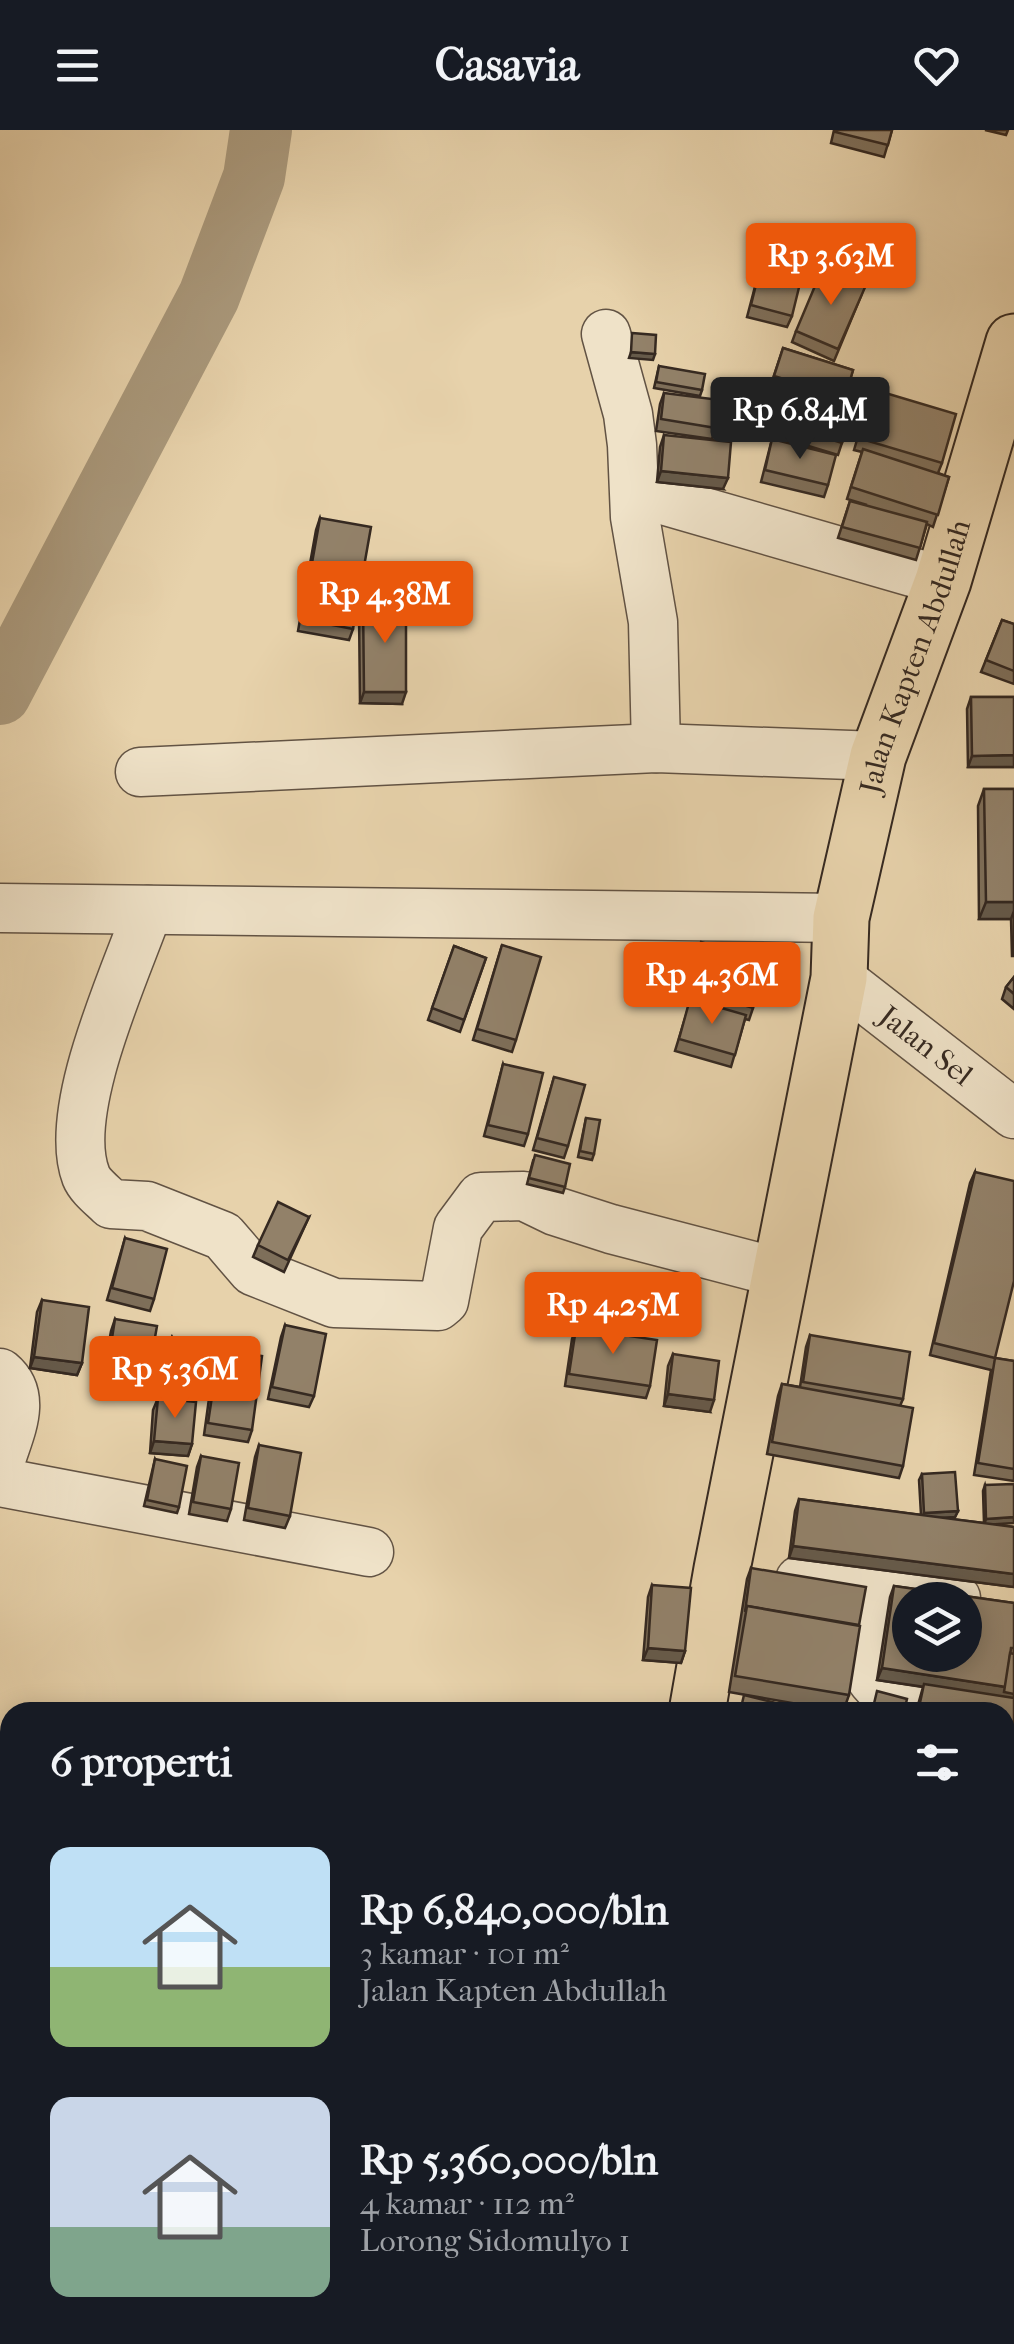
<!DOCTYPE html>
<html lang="id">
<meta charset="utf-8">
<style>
:root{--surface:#171b24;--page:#242831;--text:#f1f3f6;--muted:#9ea1a6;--accent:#ea580c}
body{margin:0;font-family:"IM FELL French Canon",serif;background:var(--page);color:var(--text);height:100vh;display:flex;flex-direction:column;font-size:38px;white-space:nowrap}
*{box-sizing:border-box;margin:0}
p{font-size:32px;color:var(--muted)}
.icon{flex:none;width:55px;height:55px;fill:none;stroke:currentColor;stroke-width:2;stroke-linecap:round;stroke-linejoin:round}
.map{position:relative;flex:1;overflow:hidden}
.details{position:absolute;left:0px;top:1572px;width:1015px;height:642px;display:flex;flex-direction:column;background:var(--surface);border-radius:30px 30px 0 0;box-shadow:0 5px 25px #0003}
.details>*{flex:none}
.fabs{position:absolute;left:892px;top:1452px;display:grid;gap:20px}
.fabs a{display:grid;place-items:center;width:90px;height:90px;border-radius:50%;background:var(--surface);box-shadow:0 5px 25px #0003;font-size:50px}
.price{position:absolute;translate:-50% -85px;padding:0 22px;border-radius:10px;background:var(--accent);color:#fff;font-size:32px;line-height:65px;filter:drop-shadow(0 2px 5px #0008)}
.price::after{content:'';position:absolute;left:50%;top:60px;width:30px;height:22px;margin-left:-15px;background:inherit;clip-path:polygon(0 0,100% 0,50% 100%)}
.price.current{background:#222;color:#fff}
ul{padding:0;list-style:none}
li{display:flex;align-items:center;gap:30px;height:250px;padding:0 50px}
li span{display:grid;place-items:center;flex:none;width:280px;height:200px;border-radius:20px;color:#555}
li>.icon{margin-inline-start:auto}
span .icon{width:120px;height:120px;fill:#fffc;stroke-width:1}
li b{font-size:42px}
h2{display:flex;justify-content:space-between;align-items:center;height:120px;padding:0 50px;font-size:42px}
header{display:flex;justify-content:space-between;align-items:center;height:130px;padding:0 50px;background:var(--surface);font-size:45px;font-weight:700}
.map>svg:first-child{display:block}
</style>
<header><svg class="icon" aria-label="menu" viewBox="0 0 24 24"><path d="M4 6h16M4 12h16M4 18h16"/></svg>Casavia<svg class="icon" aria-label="heart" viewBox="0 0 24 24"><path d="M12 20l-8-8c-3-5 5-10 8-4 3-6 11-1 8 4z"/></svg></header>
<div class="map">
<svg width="1014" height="2214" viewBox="0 0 1014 2214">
<rect width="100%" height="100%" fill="#e7d2ab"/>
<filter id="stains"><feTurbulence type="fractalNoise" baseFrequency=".002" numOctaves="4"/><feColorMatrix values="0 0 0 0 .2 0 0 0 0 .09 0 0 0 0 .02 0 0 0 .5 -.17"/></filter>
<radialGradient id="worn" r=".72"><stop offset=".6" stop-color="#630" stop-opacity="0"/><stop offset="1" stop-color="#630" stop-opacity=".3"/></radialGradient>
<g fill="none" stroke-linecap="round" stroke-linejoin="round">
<polyline stroke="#aa997c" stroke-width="62" points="0,564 209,166 254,47 261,0"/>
<defs>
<g id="minor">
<polyline points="606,204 628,284 632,315 635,387 653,492 656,618"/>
<polyline points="635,362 943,451"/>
<polyline points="140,642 656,618 878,626"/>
<polyline points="0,778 841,788"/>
<path d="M148,780C125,845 61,981 86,1046C90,1056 103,1066 111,1074L147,1076L223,1106L253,1141L334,1173L438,1176L444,1171L458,1098L481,1067L524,1066L555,1081L611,1099L780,1143"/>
<path id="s1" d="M839,848L1014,984"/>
<path d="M0,1243C29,1267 9,1302 0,1333"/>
<polyline points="0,1352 369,1422"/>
<polyline points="800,1450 956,1468"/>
<polyline points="876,1460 872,1550 880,1559 901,1567 905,1582"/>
<polyline points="0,1653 10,1654"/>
<polyline points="1005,1836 1014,1836"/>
<polyline points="0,1914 10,1915"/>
<polyline points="1005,2077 1014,2073"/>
<polyline points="0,2106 10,2106"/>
<polyline points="298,2214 300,2205"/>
</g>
<g id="major">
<path id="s2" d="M697,1582L722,1439L839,848L841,788L878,626L943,451L1014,212"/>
<polyline points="648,2214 648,2205"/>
</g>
</defs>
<use href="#minor" stroke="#625344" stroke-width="51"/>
<use href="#major" stroke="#352921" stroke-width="59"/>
<use href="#minor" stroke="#efe2c8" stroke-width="48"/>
<use href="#major" stroke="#e7d2ab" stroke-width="55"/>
</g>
<g fill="#7e6f5a" stroke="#352921" stroke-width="2.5">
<polygon points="834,0 892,0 884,27 831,13"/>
<polygon points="985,0 1008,0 1006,5"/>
<polygon points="763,126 792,186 787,197 747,187"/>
<polygon points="861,166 834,231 792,212 796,201"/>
<polygon points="783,218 853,240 841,279 852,282 838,325 756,300"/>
<polygon points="659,236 702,260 700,266 654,258"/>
<polygon points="872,259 942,333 938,343 949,347 933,397 927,394 916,430 838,408 850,371 867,375 847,369 862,322 854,320"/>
<polygon points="664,263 716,298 712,309 656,301 660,274"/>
<polygon points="664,305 723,359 657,352 660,317"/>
<polygon points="772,309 828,355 824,367 761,352"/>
<polygon points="320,388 353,499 349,510 298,501 316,400"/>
<polygon points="363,470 402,574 360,573 359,482"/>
<polygon points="1002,490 1014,494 1014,554 981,542"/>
<polygon points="971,567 1014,567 1014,637 968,637 967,579"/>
<polygon points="984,659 1014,659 1014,826 1012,826 1011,789 979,789 978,676"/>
<polygon points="502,815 516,910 512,922 473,910"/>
<polygon points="454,816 486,828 460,902 428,890"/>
<polygon points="697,824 753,878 749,890 745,889 731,937 675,921 690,872 683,870"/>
<polygon points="1014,847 1014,879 1002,869 1006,857"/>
<polygon points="503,934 528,1004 524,1016 484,1006"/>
<polygon points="554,947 568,1016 564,1028 533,1020"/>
<polygon points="586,988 594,1024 592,1030 578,1027"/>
<polygon points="533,1031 565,1057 563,1063 527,1054"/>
<polygon points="975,1042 995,1228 1014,1231 1014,1351 974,1345 991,1240 930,1225 970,1053"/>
<polygon points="309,1087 284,1142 253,1127 258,1115"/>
<polygon points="125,1108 154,1169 150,1181 107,1170"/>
<polygon points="42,1170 82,1233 77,1245 30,1238 37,1182"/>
<polygon points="115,1189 147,1253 143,1264 101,1257 111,1201"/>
<polygon points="285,1195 314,1266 309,1277 268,1269 281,1207"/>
<polygon points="576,1198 650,1256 646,1268 565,1256 572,1209"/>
<polygon points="810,1205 903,1269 900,1276 903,1336 899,1348 767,1324 778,1266 782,1254 800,1257 806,1217"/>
<polygon points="172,1207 197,1260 193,1271 158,1264 168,1218"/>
<polygon points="219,1220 252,1300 248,1312 204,1305 214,1232"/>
<polygon points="673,1224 710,1282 664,1276 668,1236"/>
<polygon points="158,1268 192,1314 188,1326 150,1323 153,1280"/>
<polygon points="259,1315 290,1386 285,1398 244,1390 255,1327"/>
<polygon points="201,1326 231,1379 227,1391 189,1384 197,1337"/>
<polygon points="155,1329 179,1377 177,1383 144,1376"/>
<polygon points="922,1344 958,1381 955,1387 942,1388 984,1393 983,1361 985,1355 994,1394 1014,1397 1014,1457 789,1428 795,1381 799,1369 921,1385 919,1350"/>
<polygon points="751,1438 849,1565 843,1582 729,1562 747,1449"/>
<polygon points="652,1455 685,1521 681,1533 643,1530 648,1467"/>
<polygon points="894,1456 1014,1473 1014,1618 1005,1617 1005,1582 916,1582 923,1557 877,1550 890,1467"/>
<polygon points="1005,1639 1014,1640 1014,1729 1005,1728"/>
<polygon points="10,1792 10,1910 0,1910 0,1854 4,1841"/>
<polygon points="1009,1879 1014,1924 1006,1924 1007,1885"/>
</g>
<g fill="#665a4a" stroke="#352921" stroke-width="2.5">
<polygon points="631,222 655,224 653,230 629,228"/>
<polygon points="661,341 728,348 723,359 657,352"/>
<polygon points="364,562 406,562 402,574 360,573"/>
<polygon points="1014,625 1014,637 968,637 972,626"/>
<polygon points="986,772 1014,772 1014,781 1011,789 979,789"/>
<polygon points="34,1227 82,1233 77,1245 30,1238"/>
<polygon points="668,1264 714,1270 710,1282 664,1276"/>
<polygon points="154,1311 192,1314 188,1326 150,1323"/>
<polygon points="958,1381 955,1387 922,1389 924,1383"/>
<polygon points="1014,1387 1014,1393 984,1395 986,1389"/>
<polygon points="793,1416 1014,1444 1014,1457 789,1428"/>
<polygon points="648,1518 685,1521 681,1533 643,1530"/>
<polygon points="882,1538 1006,1557 1014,1564 1014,1570 877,1550"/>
<polygon points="1005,1716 1014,1717 1014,1729 1005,1728"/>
<polygon points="1005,1755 1014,1755 1014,1762 1005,1761"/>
<polygon points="1014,1814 1014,1826 1005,1826 1005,1815"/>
<polygon points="8,1830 10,1830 10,1842 4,1841"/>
<polygon points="1,1898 10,1898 10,1910 0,1910"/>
<polygon points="1008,1918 1014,1918 1014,1924 1006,1924"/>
<rect x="1005" y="1993" width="9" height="6"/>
<polygon points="530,2205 618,2205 616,2208 528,2211"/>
<polygon points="849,2208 892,2214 846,2214"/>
<polygon points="187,2209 240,2212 240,2214 185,2214"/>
<polygon points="311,2209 350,2211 349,2214 309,2214"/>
</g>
<g fill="#928169" stroke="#352921" stroke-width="2.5" fill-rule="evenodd">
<polygon points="836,0 892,0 888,15 835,2"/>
<polygon points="763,126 804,137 792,186 751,175"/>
<polygon points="823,137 866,155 838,219 796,201"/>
<polygon points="632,203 656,205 655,224 631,222"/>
<polygon points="783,218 853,240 845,268 774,246"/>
<polygon points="659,236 705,244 702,260 656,252"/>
<polygon points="770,257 852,282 842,313 760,288"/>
<polygon points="872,259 956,284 942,333 858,308"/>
<polygon points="664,263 720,270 716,298 661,289"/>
<polygon points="664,305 731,312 728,348 661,341"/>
<polygon points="772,309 836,325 828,355 765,340"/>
<polygon points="863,319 949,347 938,385 851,357"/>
<polygon points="850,371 927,392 920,418 842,397"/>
<polygon points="320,388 371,397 353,499 302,489"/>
<polygon points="363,470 406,470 406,562 364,562"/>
<polygon points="1002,490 1014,494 1014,541 986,530"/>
<polygon points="971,567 1014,567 1014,625 972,626"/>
<polygon points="984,659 1014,659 1014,772 986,772"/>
<polygon points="701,812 767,833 753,878 687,858"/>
<polygon points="502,815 541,827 516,910 477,899"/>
<polygon points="454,816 486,828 464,890 432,878"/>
<polygon points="1014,847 1014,864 1006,857"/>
<polygon points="690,869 746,885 735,925 679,909"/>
<polygon points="503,934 543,943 528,1004 488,995"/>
<polygon points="554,947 585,955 568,1016 537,1008"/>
<polygon points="586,988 600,990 594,1024 580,1021"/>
<polygon points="535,1025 570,1034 565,1057 529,1048"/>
<polygon points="975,1042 1014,1051 1014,1151 995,1228 1014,1231 1014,1339 978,1333 995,1228 934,1213"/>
<polygon points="278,1072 309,1087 288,1130 258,1115"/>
<polygon points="125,1108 167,1119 154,1169 112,1158"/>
<polygon points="42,1170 89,1177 82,1233 34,1227"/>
<polygon points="115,1189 157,1196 147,1253 106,1246"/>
<polygon points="285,1195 326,1204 314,1266 272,1257"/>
<polygon points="576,1198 657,1210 650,1256 569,1244"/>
<polygon points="810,1205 910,1222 903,1269 803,1252"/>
<polygon points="172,1207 207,1214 197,1260 162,1252"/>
<polygon points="219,1220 262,1226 252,1300 208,1293"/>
<polygon points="673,1224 719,1231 714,1270 668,1264"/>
<polygon points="782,1254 913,1278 903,1336 772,1312"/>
<polygon points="158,1268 196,1272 192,1314 154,1311"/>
<polygon points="259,1315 301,1323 290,1386 248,1378"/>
<polygon points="201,1326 239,1333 231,1379 193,1372"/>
<polygon points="155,1329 187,1336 179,1377 147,1370"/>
<polygon points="955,1342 958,1381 924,1383 922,1344"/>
<polygon points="1014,1354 1014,1387 986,1389 985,1355"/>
<polygon points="799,1369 1014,1397 1014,1444 793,1416"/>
<polygon points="751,1438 866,1457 859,1495 747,1476 745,1482"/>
<polygon points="652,1455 691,1458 685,1521 648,1518"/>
<path d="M894,1456L1014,1473V1518H1011L1006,1557L882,1538ZM910,1470H965V1525H910Z"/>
<polygon points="747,1476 860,1496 849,1565 735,1546"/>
<polygon points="1010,1523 1014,1524 1014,1564 1004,1562"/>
<polygon points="924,1554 1014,1568 1014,1606 1005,1604 1005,1582 918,1582"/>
<polygon points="877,1561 907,1569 904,1582 872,1582"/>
<polygon points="744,1565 812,1582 740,1582"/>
<polygon points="1005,1639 1014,1640 1014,1684 1005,1682"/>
<polygon points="1005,1694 1014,1695 1014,1717 1005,1716"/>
<polygon points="1005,1729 1014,1730 1014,1755 1005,1755"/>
<polygon points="0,1734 9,1735 2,1806 0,1806"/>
<polygon points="1005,1773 1014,1773 1014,1814 1005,1815"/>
<polygon points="4,1840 10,1841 10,1898 1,1898"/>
<polygon points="1009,1879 1014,1879 1014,1918 1008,1918"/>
<rect x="1005" y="1965" width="9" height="28"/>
<polygon points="187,2205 241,2205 240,2212 187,2209"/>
<polygon points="249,2205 299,2205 298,2214 249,2214"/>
<polygon points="311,2205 350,2205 350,2211 311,2209"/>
<polygon points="361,2205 399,2205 398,2214 361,2213"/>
<polygon points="706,2205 772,2205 771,2214 705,2214"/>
<polygon points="849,2205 896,2205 895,2214 849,2208"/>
<polygon points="550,2210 574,2212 574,2214 550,2214"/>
</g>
<g text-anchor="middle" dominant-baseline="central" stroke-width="8" stroke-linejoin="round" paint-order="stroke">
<g font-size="30" fill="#352921" stroke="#efe2c8">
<text stroke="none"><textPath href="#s2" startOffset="1080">Jalan Kapten Abdullah</textPath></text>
<text stroke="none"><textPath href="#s1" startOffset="110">Jalan Sel</textPath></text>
</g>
</g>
<rect width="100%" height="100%" filter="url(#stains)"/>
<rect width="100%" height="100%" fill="url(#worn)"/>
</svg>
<div class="fabs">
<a><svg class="icon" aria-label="layers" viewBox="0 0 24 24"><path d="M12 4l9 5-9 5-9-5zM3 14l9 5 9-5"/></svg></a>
</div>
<b class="price" style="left:831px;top:178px">Rp 3.63M</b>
<b class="price current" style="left:800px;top:332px">Rp 6.84M</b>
<b class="price" style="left:385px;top:516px">Rp 4.38M</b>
<b class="price" style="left:712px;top:897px">Rp 4.36M</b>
<b class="price" style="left:613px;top:1227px">Rp 4.25M</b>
<b class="price" style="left:175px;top:1291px">Rp 5.36M</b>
<section class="details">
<h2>6 properti<svg class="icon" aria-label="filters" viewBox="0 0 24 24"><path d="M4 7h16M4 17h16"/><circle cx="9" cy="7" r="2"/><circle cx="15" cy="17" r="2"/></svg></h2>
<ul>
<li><span style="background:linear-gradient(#bfe0f5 60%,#8fb573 0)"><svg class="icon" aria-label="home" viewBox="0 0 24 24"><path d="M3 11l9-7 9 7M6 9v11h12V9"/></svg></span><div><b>Rp 6,840,000/bln</b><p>3 kamar · 101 m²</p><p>Jalan Kapten Abdullah</p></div></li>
<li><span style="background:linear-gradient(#c9d6e8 65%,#7fa58c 0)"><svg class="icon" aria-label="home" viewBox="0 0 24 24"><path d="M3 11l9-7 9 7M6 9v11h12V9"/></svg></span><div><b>Rp 5,360,000/bln</b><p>4 kamar · 112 m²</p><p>Lorong Sidomulyo 1</p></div></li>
</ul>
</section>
</div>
